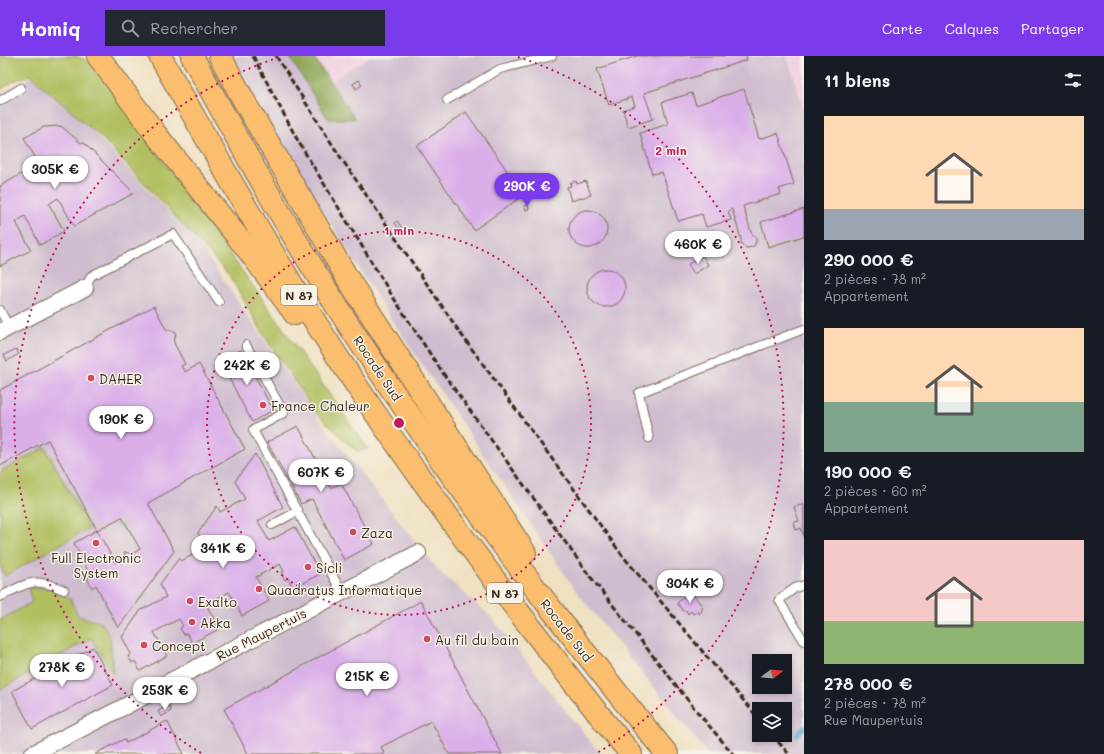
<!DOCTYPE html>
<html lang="fr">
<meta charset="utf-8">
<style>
:root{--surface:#171b24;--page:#242831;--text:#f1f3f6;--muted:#9ea1a6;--accent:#7c3aed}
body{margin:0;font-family:Mali,sans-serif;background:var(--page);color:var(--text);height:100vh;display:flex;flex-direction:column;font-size:15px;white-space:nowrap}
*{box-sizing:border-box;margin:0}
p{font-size:13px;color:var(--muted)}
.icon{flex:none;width:22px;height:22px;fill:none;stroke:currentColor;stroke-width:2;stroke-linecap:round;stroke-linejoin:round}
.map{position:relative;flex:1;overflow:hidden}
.sheet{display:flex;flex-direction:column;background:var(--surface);width:300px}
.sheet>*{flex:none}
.needle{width:26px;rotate:74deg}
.buttons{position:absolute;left:752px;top:598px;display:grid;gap:8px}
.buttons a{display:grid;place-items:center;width:40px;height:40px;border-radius:0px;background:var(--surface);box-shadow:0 2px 6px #0003;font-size:20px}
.price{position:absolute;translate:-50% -34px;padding:0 9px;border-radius:14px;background:#fff;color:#222;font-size:13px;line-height:26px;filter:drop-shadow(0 1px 2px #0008)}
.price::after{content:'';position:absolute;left:50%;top:24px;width:12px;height:9px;margin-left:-6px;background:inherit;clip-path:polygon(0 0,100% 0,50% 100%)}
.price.selected{background:var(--accent);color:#fff}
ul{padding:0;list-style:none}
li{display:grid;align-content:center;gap:8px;height:212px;padding:0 20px}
li span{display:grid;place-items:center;height:124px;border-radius:0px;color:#555}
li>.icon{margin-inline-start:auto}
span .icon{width:72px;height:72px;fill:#fffc;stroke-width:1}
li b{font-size:17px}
h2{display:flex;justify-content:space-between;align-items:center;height:48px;padding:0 20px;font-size:17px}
header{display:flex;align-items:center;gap:24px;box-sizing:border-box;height:56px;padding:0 20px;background:var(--accent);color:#fff}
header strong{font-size:19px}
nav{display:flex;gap:22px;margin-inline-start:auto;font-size:14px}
.search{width:280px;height:36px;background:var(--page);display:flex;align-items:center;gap:10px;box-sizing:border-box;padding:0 14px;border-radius:0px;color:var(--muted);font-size:15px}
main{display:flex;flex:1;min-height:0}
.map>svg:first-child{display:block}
</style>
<header>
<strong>Homiq</strong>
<div class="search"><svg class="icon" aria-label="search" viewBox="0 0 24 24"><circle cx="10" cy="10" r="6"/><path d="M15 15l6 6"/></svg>Rechercher</div>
<nav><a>Carte</a><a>Calques</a><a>Partager</a></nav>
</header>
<main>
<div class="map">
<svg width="804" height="698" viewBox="0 0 804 698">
<rect width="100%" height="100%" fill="#f7f3e8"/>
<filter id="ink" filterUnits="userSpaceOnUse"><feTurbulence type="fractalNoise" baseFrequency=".025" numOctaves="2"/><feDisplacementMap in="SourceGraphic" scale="8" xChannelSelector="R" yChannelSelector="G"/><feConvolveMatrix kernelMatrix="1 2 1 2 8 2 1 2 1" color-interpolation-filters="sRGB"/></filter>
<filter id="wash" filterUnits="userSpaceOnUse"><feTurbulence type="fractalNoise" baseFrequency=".012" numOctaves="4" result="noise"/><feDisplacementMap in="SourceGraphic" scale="16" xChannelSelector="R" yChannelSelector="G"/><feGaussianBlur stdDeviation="0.9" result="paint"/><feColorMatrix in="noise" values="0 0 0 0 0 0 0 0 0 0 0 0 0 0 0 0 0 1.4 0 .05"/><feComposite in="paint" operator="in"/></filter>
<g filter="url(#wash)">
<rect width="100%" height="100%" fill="#efe0c0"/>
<g fill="#f2cfe1">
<polygon points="305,0 370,0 324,31"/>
<polygon points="787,0 804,0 804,54"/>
</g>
<g fill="#cfbdcf" fill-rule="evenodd">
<path d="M232,0H305L324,30L370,0H787L804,54V698H708L576,535L386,255L254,45ZM759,605H785V631H759ZM759,653H785V679H759Z"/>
<polygon points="30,21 42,26 75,56 201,191 314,357 437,513 494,564 600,698 0,698 0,38"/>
</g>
<g fill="#b1bf61" stroke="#767440">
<polygon points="0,0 77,0 87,5 99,16 273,258 368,393 357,396 316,357 265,281 229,219 103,83 30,19 12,26 0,34"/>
<polygon points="45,391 89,472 5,520 0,510 0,416"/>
<polygon points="28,532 50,532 70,543 78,560 102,567 110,581 113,617 91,582 0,634 0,564 32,546"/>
</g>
<polygon fill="#8ca657" stroke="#64683a" points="289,0 313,0 355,63 328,63"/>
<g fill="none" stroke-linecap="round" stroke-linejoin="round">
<polyline stroke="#4da8cb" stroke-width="5" points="797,679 804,671"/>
</g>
<g id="blocks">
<g fill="#daaee9">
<polygon points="637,0 746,0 747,4 644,37 653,63 628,71 623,54 635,50 632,41 609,49 597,13"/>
<polygon points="359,24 362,29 356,33 353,28"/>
<polygon points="744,33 759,83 778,77 794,128 779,133 781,138 743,150 751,176 756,183 756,186 754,190 748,192 744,191 741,187 741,183 732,153 728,155 731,164 706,171 702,158 678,165 662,116 652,118 640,77 668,68 662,46 692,37 696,49"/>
<polygon points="466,56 524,139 474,174 417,90"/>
<polygon points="61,70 81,87 83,86 134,137 74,170 58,142 49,148 64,175 40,189 25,160 16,166 31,194 0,210 0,130 39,108 24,82 44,71"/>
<polygon points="576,125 577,128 586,125 591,139 571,145 567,131 571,130 570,127"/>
<polygon points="528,149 529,153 526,154 524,150"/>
<polygon points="804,153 804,180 768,191 761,166"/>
<circle cx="588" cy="173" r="19"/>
<polygon points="397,165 402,172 399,173 395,167"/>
<polygon points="703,200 708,209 694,218 688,208"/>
<circle cx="606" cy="232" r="19"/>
<polygon points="154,250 166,273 176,276 174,287 185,308 181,310 185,316 199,308 245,393 148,447 174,495 118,572 96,529 92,532 87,522 91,521 74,487 97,474 115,507 123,502 125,496 132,498 140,493 122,461 97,474 48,384 0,410 0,334"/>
<polygon points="16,293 19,298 7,305 4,299"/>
<polygon points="241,294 273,354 252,366 220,305"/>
<polygon points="298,370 331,432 341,427 374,488 344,504 312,443 301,448 267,386"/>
<polygon points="255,398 283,451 258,465 269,485 295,471 320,518 293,532 288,522 285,524 281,517 284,516 280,508 256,521 269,545 242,560 237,550 234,551 230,545 233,543 229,536 206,548 219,573 192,587 187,577 184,579 180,572 183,570 179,563 154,576 167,600 140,615 135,605 132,607 128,600 131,598 122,581 141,554 166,541 160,528 179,502 181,505 206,492 198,477 217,450 220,456 245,443 235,425"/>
<polygon points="804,448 804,481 801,472 796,474 794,466 799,465 794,451"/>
<polygon points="686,536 688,538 691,536 703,551 700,553 702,555 699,558 697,555 693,558 691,555 688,558 686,554 684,556 677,547 685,540 683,538"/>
<polygon points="421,545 502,698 449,698 431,665 381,691 385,698 248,698 224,653"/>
<polygon points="93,591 113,629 32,673 12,635"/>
<polygon points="169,649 171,655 161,661 158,655"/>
<polygon points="167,665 184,698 95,698 124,683 126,687"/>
</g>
</g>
</g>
<g filter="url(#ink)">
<use href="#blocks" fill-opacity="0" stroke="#7a6a57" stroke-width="1"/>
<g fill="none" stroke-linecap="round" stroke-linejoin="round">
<defs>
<g id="lane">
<polyline points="447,44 500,13 552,0"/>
<polyline points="0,45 21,32"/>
<polyline points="85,232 91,220 173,178 219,246"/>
<polyline points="0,254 9,271"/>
<polyline points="246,289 284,357 253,374 342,537"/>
<polyline points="649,382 639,337 804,273"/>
<polyline points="272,469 298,455"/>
<polyline points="804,529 795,532 779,544 804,585"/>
<path d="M0,541C28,526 34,521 64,534"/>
</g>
<g id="street">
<polyline points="0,276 85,232"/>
<polyline points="32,698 145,640 163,629 418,497"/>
</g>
<g id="highway">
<polyline points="98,0 154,76 252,199 295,258"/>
<path d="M160,0C208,86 257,173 309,256C373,359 445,458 518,555C555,603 592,651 631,698"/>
<path d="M192,0C241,91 292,181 348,268C446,418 553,560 667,698"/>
<polyline points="220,0 248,52 348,223 525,497"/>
</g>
</defs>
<use href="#lane" stroke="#7a6a57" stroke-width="10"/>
<use href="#street" stroke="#7a6a57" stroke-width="18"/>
<use href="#highway" stroke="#7a6a57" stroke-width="24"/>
<use href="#lane" stroke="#fff" stroke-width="8"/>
<use href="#street" stroke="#fff" stroke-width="16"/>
<use href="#highway" stroke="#fbbe6e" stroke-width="22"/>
<g stroke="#3b2a1e" stroke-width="3" stroke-dasharray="6 3" stroke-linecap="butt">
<polyline points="253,0 298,85 391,238 440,313 589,519 694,652 733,698"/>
<polyline points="276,0 339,99 461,278 622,499 759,663"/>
<polyline points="772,679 789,698"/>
</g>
</g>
</g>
<g fill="none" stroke="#c2185b" stroke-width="2" stroke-dasharray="2 4">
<circle cx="399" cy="367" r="192"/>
<path d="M201 697A385 385 0 0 1 280 1M518 1A385 385 0 0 1 597 697"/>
</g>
<g fill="#d1495b" stroke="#f7f3e8" stroke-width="1.5">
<circle cx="91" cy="322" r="4"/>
<circle cx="263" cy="349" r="4"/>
<circle cx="353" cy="476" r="4"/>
<circle cx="96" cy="487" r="4"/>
<circle cx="308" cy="511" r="4"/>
<circle cx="259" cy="533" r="4"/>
<circle cx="190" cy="545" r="4"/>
<circle cx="192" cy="566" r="4"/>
<circle cx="427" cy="583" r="4"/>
<circle cx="144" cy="589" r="4"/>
</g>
<g text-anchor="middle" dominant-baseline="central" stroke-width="3" stroke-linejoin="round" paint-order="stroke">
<g fill="#f7f3e8" stroke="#73665b" stroke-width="1">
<rect x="281" y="229" width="36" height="20" rx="3"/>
<rect x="487" y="527" width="36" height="20" rx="3"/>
</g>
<g font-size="12" font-weight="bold" fill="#3b2a1e">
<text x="299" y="239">N 87</text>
<text x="505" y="537">N 87</text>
</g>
<g font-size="13" fill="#3b2a1e" stroke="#f7f3e8">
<text transform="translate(378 312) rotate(56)">Rocade Sud</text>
<text transform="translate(567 574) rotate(52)">Rocade Sud</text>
<text transform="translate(261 578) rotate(-27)">Rue Maupertuis</text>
</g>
<g font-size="13" fill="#3b2a1e" stroke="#f7f3e8" text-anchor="start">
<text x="99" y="322">DAHER</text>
<text x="271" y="349">France Chaleur</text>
<text x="361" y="476">Zaza</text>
<text x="96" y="501" text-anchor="middle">Full Electronic<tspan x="96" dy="15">System</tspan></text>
<text x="316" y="511">Sicli</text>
<text x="267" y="533">Quadratus Informatique</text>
<text x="198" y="545">Exalto</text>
<text x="200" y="566">Akka</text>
<text x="435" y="583">Au fil du bain</text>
<text x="152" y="589">Concept</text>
</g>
</g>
<circle cx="399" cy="367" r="6" fill="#c2185b" stroke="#f7f3e8" stroke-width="2"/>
<g font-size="12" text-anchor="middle" font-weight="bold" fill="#c2185b" stroke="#f7f3e8" stroke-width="3" stroke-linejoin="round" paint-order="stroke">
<text x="671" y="99">2 min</text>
<text x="399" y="179">1 min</text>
</g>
</svg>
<div class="buttons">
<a><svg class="needle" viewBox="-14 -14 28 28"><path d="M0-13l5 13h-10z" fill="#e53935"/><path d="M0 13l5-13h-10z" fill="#9ea1a6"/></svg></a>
<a><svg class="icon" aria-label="layers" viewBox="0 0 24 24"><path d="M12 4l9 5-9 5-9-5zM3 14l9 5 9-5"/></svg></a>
</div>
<b class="price" style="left:55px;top:134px">305K €</b>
<b class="price selected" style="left:527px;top:151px">290K €</b>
<b class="price" style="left:698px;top:209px">460K €</b>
<b class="price" style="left:247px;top:330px">242K €</b>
<b class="price" style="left:121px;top:384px">190K €</b>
<b class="price" style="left:321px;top:437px">607K €</b>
<b class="price" style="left:223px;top:513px">341K €</b>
<b class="price" style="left:690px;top:548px">304K €</b>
<b class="price" style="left:62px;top:632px">278K €</b>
<b class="price" style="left:367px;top:641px">215K €</b>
<b class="price" style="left:165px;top:655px">253K €</b>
</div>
<section class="sheet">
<h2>11 biens<svg class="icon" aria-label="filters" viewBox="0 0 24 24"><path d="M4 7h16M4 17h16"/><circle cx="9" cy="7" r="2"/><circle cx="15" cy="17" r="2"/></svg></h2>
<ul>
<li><span style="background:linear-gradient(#ffd9b3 75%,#9aa5b1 0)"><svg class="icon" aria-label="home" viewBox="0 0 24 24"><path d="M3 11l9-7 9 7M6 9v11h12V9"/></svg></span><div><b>290 000 €</b><p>2 pièces · 78 m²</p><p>Appartement</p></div></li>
<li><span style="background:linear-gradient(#ffd9b3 60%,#7fa58c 0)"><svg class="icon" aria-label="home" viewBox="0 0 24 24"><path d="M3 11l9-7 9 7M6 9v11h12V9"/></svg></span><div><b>190 000 €</b><p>2 pièces · 60 m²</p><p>Appartement</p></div></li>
<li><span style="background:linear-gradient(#f6c9c9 65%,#8fb573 0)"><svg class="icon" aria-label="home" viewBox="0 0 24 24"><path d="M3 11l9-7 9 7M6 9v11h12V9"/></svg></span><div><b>278 000 €</b><p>2 pièces · 78 m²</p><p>Rue Maupertuis</p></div></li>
</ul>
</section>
</main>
